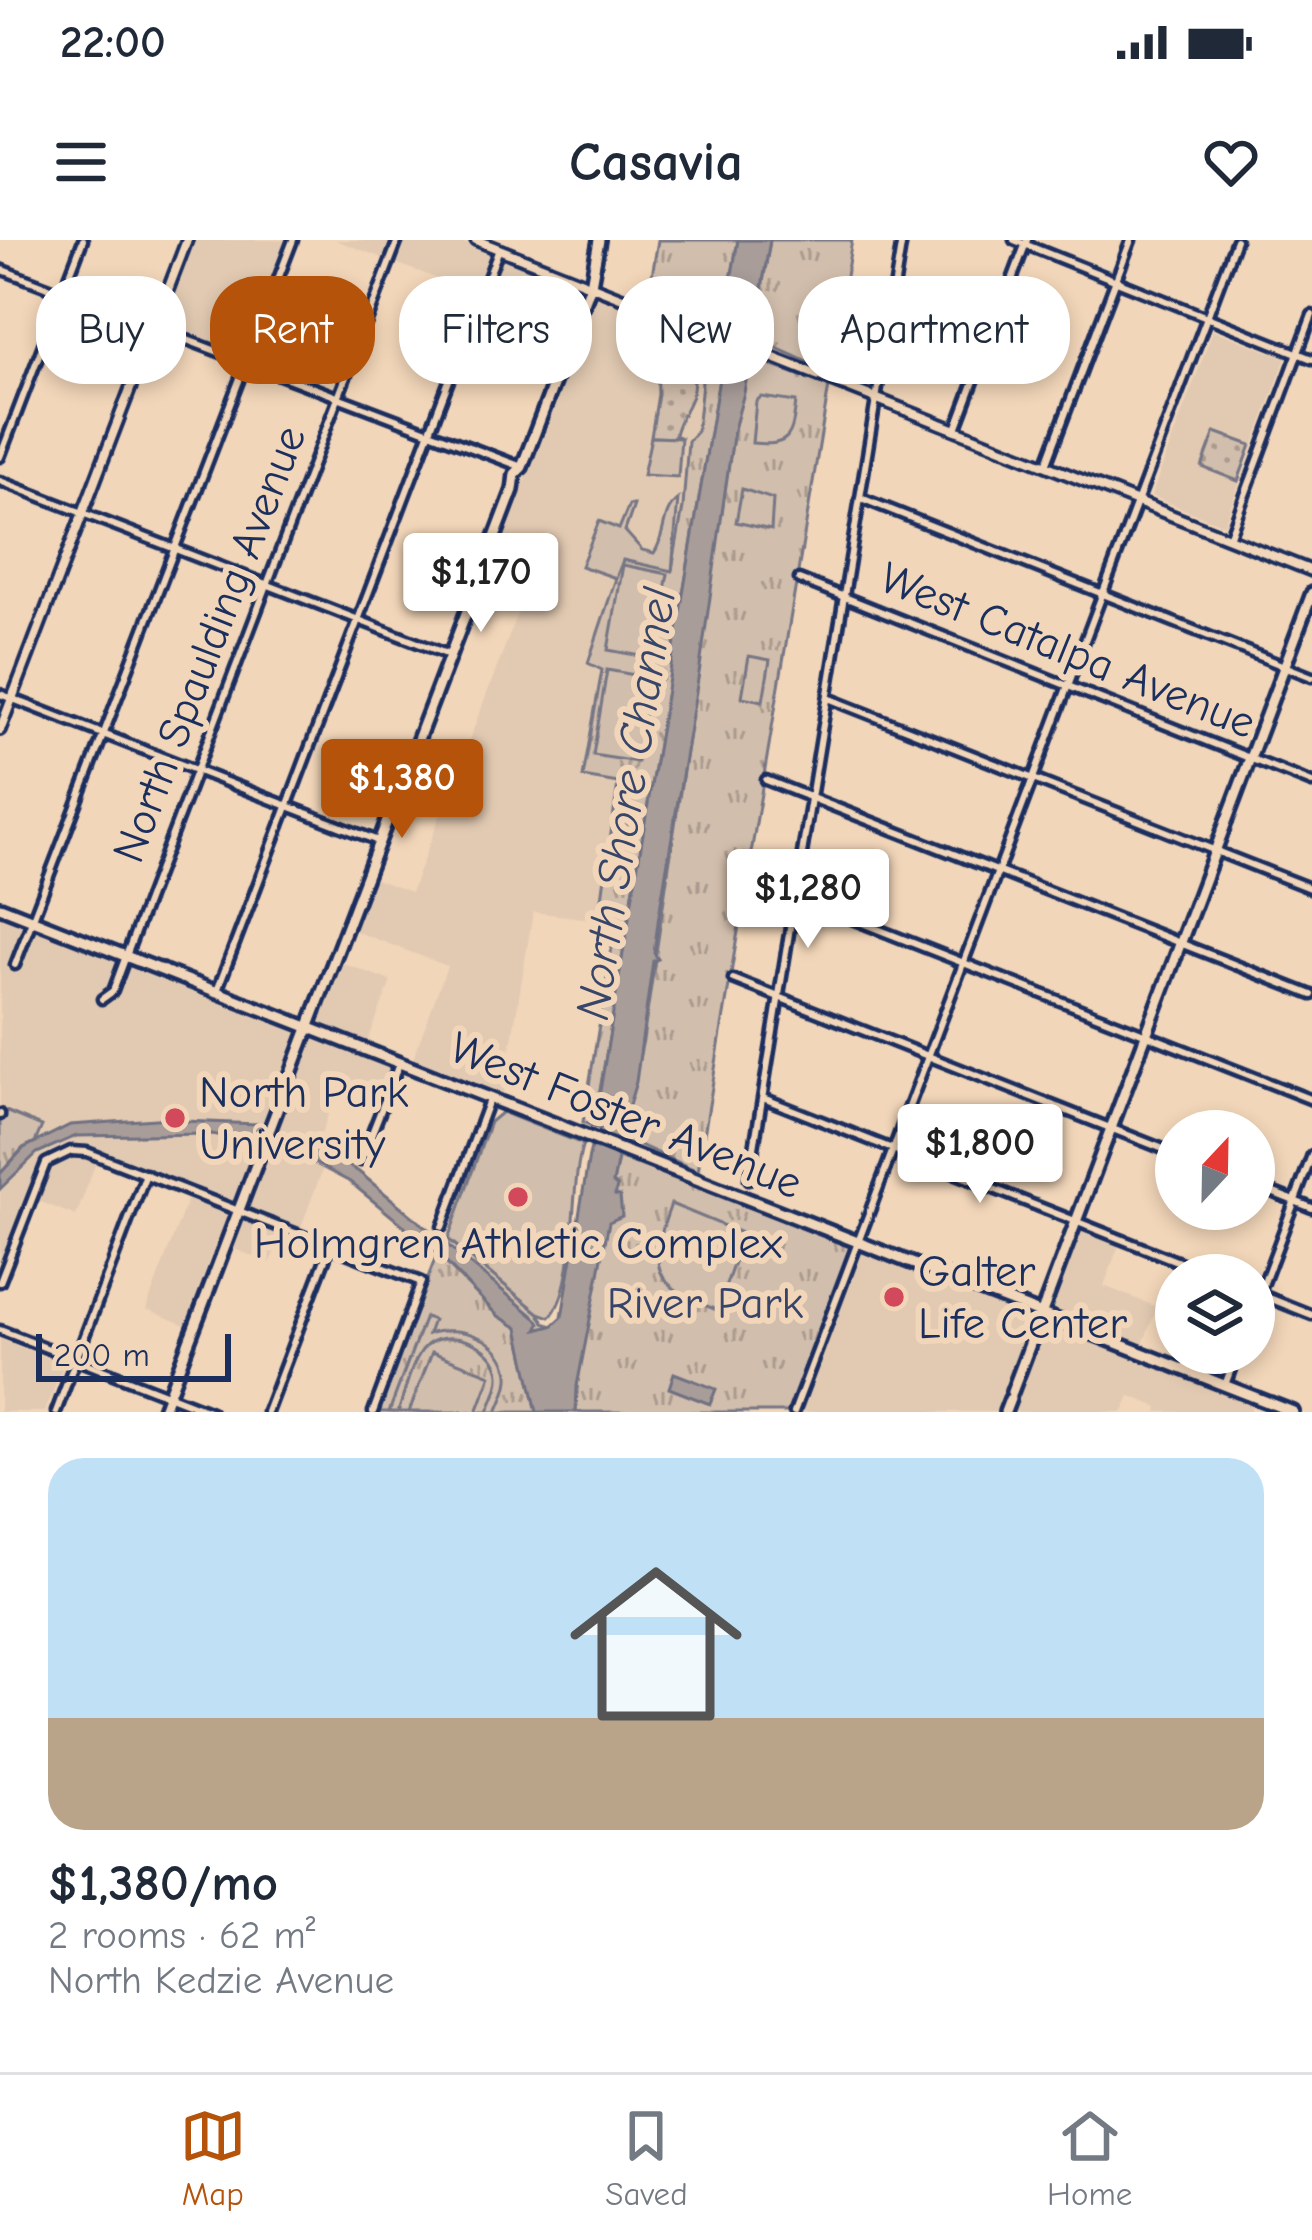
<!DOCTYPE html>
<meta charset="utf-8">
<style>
:root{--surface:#fff;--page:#f2f2f3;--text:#1f2937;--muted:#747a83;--line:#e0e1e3;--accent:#b45309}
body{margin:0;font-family:"Comic Neue",sans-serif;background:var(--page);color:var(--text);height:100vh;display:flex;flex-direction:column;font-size:45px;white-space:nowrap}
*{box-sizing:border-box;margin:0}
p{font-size:39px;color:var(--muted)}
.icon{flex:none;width:66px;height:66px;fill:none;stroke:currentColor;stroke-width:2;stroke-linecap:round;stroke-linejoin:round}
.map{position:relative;height:1172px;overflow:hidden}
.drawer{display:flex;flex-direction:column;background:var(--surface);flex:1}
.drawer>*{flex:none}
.guide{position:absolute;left:36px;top:36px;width:1242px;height:108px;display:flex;gap:24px}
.needle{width:78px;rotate:22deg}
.tools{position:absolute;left:1155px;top:870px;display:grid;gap:24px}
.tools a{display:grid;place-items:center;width:120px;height:120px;border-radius:50%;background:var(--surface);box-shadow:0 6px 18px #0003;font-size:60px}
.scale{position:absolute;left:36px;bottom:30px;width:195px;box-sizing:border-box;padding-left:12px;border:6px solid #1b2f5e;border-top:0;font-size:33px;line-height:42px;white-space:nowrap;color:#1b2f5e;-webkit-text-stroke:9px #f2d6b9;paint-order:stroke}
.price{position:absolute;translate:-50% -102px;padding:0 27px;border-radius:12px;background:#fff;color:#222;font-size:39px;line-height:78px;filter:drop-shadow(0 3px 6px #0008)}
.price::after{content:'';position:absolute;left:50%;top:72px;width:36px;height:27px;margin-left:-18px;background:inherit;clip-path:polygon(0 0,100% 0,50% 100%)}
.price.current{background:var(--accent);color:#fff}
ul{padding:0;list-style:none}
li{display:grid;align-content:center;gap:24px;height:636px;padding:0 48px}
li+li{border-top:3px solid var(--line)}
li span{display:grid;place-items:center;height:372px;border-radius:36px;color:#555}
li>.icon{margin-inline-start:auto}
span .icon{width:216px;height:216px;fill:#fffc;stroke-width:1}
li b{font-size:51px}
.tag{padding:0 42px;border-radius:48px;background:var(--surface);box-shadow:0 6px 18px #0003;font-size:42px;line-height:108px}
.tag.current{background:var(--accent);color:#fff}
.status{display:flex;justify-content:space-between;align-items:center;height:84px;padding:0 60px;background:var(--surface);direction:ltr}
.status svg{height:33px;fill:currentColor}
header{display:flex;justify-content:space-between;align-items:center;height:156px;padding:0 48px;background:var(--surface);font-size:54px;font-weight:800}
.menu{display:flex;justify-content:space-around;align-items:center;height:168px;border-top:3px solid var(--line);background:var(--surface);font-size:33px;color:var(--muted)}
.menu a{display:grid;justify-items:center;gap:6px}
.menu .current{color:var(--accent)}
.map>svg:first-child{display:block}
</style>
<div class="status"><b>22:00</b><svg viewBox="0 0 49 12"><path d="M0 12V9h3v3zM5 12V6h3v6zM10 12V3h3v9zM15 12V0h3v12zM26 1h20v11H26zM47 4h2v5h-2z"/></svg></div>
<header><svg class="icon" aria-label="menu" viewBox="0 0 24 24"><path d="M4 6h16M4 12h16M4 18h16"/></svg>Casavia<svg class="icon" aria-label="heart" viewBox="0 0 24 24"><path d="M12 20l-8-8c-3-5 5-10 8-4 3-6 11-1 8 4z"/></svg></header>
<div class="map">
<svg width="1312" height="1172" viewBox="0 0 1312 1172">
<defs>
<pattern id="grass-dots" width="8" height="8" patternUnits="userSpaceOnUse" patternTransform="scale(3)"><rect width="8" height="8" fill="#d2beac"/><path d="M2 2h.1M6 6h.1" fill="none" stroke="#aa9b8f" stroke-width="1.8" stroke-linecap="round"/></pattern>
<pattern id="park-tufts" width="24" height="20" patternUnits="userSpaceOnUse" patternTransform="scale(3)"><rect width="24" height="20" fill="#d2beac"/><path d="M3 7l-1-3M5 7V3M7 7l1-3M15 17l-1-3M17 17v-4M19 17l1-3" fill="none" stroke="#aa9b8f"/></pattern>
</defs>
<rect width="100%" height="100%" fill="#f2d6b9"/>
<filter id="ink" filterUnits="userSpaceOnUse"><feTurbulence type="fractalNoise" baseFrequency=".00833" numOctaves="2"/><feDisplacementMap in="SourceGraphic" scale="24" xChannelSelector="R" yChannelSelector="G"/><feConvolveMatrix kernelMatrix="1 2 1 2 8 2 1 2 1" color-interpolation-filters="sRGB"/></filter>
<g filter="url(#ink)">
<g fill="#e2cab2">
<polygon points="195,0 288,0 244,116 163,85"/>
<polygon points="335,0 456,0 583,48 569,85 533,71 530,74"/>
<polygon points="597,55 687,89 702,135 697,192 683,268 618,544 599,680 533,672 503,855 413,819 447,726 352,690 373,638 411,652 522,362 484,347"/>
<polygon points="1213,90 1286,118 1224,285 1151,256"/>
<polygon points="0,674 398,827 382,868 337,851 312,919 324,926 300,990 285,985 270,1023 216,1002 185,1085 146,1069 192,947 100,912 76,976 28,957 0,1032 0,949 28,920 41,886 0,865"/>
<polygon points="340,722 391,741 368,801 317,782"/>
<polygon points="1081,987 1120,1002 1104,1046 1157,1067 1137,1120 1252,1165 1250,1172 1157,1172 1158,1167 1130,1156 1123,1172 800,1172 861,1012 1044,1084"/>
<polygon points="0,1099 64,1124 45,1172 0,1172"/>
</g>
<g fill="url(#grass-dots)" stroke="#767685" stroke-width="3">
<path d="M657,116L673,117L693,136C697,162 679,173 675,195L681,198L651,197L658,154Z"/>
<polygon points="1215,192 1251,205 1238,241 1202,227"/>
<polygon points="444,996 539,1073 544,1083 552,1086 536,1090 535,1080 442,1002"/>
</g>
<g fill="url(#park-tufts)" stroke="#767685" stroke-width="3">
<polygon points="658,0 738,0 723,86 648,60"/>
<polygon points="770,0 852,0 837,91 824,129 754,98"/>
<polygon points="687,89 721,106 723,115 594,887 583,882 616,682 599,680 618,543 583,537 602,430 588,423 622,320 672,330 683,267 688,201 697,191 702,143"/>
<polygon points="751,118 829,146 698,931 622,897 643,800 734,189"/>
<polygon points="6,871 42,886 35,902 23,908 0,934 0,881 6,878"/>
<polygon points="618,918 636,924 638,922 851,1005 790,1172 576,1172 577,1146 601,1007 617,946 613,943"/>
<polygon points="437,1014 497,1075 518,1087 537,1172 377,1172"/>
</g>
<g fill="#d2beac" stroke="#767685" stroke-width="3">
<path d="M761,157L796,162C792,197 790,207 752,203L756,161Z"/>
<polygon points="651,197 681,198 678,237 643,235"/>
<polygon points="742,249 773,259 771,290 736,282"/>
<path d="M678,259L672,331L623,320L616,338L581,326L599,281L619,289L629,265H634L625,291L642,310L654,313C666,296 661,271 678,259Z"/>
<polygon points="623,325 668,334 652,418 608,410"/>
<polygon points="749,416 770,420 763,461 742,457"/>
<polygon points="607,430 651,438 637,522 593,515"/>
<path d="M502,872L583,904C569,945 578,1048 550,1077L539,1073L448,999L490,882Z"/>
<path d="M671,964L744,994L717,1070C652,1045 647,1028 671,964Z"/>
<path d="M425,1077L433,1080L428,1094C458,1084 503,1097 508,1134C509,1147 502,1160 497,1172H488C492,1161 500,1147 499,1135C498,1104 443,1084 423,1109C410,1125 405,1153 398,1172H389Z"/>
<polygon points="432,1112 491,1135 477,1172 409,1172"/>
</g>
<g fill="#a99d9a" stroke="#707182" stroke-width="3">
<polygon points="738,0 770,0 744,153 734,189 700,427 659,675 654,713 658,719 653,721 636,842 614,915 618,918 613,943 617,946 615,955 620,956 622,976 609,982 577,1146 576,1172 537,1172 518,1088 497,1075 437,1013 350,942 291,911 212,894 76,896 37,913 0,949 0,934 24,908 70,885 183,877 183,881 258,884 310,903 359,932 537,1079 540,1084 537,1090 552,1086 562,1077 589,916 591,907 596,909 600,889 594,887 723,115 723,86"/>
<polygon points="674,1133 716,1149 710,1164 669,1148"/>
</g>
<polygon fill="#f2d6b9" points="718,84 760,101 756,120 715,104"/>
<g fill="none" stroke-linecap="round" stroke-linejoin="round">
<defs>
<g id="minor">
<polyline points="1014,0 1312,119"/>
<polyline points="0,29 522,227"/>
<polyline points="956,189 1027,0"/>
<polyline points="0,217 83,0"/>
<polyline points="1046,225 1131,0"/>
<polyline points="0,241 449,415"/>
<polyline points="861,258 1312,437"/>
<polyline points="1229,298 1312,75"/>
<polyline points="799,339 1312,543"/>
<polyline points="0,454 378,601"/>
<polyline points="828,458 1312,649"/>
<polyline points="766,540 1312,755"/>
<polyline points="796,657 1312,860"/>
<polyline points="15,725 293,0"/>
<polyline points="733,739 1176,914"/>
<polyline points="217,751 499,9"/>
<polyline points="102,759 113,751 126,716 398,0"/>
<polyline points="763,858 1212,1035"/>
<polyline points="0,874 0,875"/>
<polyline points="361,921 399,824"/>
<polyline points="749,939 902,0"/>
<polyline points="1254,945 1312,968"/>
<polyline points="442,987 490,857"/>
<polyline points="0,1042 46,923 71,911 87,912 421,1042 373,1172"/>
<polyline points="1254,1052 1312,1075"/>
<polyline points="1254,1069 1312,915"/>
<polyline points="0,1090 211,1172"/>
<polyline points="1225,1145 1237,1113"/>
<polyline points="56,1172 146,934"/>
<polyline points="267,1172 330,1006"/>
<polyline points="794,1172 1236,0"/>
</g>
<g id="tertiary">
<polyline points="476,0 1312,331"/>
<polyline points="0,490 187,0"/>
</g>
<g id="secondary">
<polyline points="0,667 1293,1172"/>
<polyline points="1012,1152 1312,353"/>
<polyline points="162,1172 513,250 515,234 522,227 591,45 599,0"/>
<polyline points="1005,1172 1010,1159"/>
</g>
</defs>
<use href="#minor" stroke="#1b2f5e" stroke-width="15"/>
<use href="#tertiary" stroke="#1b2f5e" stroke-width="16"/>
<use href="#secondary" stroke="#1b2f5e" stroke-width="18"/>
<use href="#minor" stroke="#f2d6b9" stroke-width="6"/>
<use href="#tertiary" stroke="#f2d6b9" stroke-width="8"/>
<use href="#secondary" stroke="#f2d6b9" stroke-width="9"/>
</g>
</g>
<g fill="#d1495b" stroke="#f2d6b9" stroke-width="4.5">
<circle cx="175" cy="878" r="12"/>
<circle cx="518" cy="957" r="12"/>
<circle cx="894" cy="1057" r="12"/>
</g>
<g text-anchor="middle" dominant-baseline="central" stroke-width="12" stroke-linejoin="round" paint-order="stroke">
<g font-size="45" fill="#1b2f5e" stroke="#f2d6b9">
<text transform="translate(209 404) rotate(-69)">North Spaulding Avenue</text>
<text transform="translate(1068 410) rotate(22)">West Catalpa Avenue</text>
<text transform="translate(626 875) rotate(22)">West Foster Avenue</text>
</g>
<g font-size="45" fill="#1b2f5e" stroke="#f2d6b9" text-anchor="start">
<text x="199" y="852">North Park<tspan x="199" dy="52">University</tspan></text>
<text x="518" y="1003" text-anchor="middle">Holmgren Athletic Complex</text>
<text x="918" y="1031">Galter<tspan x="918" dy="52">Life Center</tspan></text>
</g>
<g font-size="45" fill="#36446a" stroke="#f2d6b9">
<text x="705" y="1063">River Park</text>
</g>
<g font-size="48" font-style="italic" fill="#37456a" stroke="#f2d6b9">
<text transform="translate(626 564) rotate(-81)">North Shore Channel</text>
</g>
</g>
</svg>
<div class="tools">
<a><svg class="needle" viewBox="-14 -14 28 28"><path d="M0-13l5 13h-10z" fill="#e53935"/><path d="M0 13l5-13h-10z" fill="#747a83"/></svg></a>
<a><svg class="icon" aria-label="layers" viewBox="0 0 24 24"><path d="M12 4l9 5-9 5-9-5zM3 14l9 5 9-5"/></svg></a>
</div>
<div class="scale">200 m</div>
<b class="price" style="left:481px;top:395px">$1,170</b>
<b class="price current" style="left:402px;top:601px">$1,380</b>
<b class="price" style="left:808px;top:711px">$1,280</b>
<b class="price" style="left:980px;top:966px">$1,800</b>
<div class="guide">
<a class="tag">Buy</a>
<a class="tag current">Rent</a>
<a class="tag">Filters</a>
<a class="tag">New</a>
<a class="tag">Apartment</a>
</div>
</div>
<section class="drawer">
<ul>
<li><span style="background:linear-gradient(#bfe0f5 70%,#b9a48a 0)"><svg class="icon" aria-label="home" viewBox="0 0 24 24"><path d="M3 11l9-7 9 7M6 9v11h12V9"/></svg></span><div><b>$1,380/mo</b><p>2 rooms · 62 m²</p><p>North Kedzie Avenue</p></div></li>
</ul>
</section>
<nav class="menu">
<a class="current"><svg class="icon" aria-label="map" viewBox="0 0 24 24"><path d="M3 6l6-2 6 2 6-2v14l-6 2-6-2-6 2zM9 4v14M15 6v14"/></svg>Map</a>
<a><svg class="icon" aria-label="saved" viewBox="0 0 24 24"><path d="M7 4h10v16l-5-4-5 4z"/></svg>Saved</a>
<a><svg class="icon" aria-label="home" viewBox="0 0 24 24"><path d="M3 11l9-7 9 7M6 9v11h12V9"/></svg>Home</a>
</nav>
